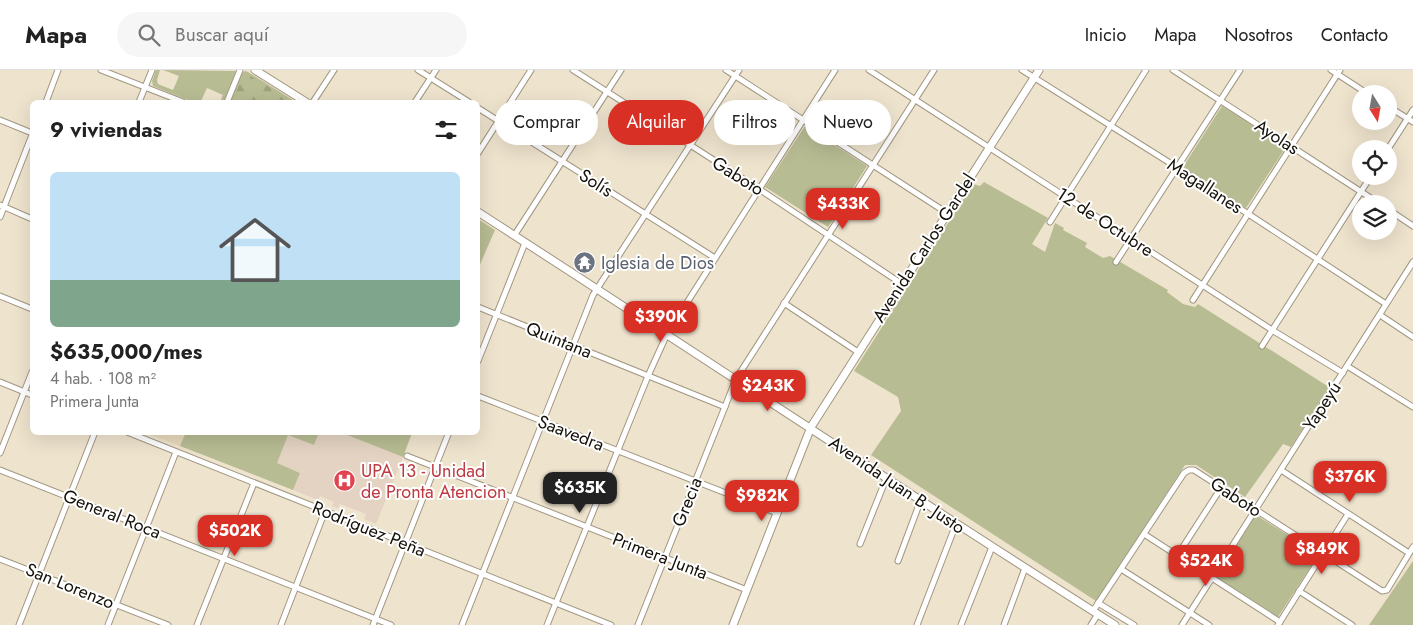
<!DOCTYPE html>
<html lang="es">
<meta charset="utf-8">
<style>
:root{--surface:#fff;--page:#f6f6f6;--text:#222;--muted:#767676;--line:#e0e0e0;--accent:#d93025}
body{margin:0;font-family:Jost,sans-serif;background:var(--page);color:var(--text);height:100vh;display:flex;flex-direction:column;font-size:19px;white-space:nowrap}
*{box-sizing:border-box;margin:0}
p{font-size:16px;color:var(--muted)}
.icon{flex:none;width:28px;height:28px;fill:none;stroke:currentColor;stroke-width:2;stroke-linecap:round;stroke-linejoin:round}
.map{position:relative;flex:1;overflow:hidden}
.panel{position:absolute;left:30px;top:30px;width:450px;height:335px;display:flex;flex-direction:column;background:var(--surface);border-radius:8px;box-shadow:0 5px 20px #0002}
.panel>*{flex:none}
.guide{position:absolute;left:495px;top:30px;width:475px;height:45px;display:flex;gap:10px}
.needle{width:32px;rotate:169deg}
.fabs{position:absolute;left:1352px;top:15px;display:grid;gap:10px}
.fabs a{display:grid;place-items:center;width:45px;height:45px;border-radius:50%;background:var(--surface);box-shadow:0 5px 20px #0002;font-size:25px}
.price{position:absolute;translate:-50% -42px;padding:0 11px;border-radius:10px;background:var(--accent);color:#fff;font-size:16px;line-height:32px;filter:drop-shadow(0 1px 2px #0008)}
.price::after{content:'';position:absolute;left:50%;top:30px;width:15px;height:11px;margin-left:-8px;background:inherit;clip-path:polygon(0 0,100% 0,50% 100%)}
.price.current{background:#222;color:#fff}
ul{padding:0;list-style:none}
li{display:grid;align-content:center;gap:10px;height:265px;padding:0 20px}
li span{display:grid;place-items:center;height:155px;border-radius:8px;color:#555}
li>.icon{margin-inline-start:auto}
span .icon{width:90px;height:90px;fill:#fffc;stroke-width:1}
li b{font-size:21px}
h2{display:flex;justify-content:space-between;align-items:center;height:60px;padding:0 20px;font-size:21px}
.chip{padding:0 18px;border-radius:22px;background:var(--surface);box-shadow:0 5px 20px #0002;font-size:18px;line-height:45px}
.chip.current{background:var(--accent);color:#fff}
header{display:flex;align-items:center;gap:30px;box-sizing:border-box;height:70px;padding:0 25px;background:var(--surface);border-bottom:1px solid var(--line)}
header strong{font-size:24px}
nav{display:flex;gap:28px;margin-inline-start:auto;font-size:18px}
.search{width:350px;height:45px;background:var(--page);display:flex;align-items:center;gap:12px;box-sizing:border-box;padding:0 18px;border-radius:28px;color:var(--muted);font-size:19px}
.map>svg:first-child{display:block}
</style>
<header>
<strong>Mapa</strong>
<div class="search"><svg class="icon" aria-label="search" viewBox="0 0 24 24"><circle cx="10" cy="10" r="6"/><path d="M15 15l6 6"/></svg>Buscar aquí</div>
<nav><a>Inicio</a><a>Mapa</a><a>Nosotros</a><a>Contacto</a></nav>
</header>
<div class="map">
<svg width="1413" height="555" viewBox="0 0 1413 555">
<defs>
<pattern id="forest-firs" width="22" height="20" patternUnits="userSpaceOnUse" patternTransform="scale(1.25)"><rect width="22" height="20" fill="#b8bc93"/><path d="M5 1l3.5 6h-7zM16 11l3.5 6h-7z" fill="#9da17d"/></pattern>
</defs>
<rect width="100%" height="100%" fill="#eee3cd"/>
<polygon fill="#e7d8bb" points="145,363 186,363 180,376"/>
<polygon fill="#e4d3c2" points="319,363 342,363 403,387 376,454 364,449 366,444 340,434 338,438 332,436 334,432 320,426 318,430 293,420 300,403 276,393 288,364 314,375"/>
<g fill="#b8bc93">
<polygon points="156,0 160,0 157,10 158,14 173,20 179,6 163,0 236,1 224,32 220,32 223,25 207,18 201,31 204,32 193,32 153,16 152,11"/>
<polygon points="245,1 248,2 296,32 230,32 242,3"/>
<polygon points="1222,36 1286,77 1246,138 1183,97"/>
<polygon points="805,56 867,96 828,157 765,117"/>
<polygon points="984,112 1048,148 1032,174 1045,182 1055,153 1064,158 1063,160 1087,173 1085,177 1103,188 1110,186 1168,220 1167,222 1183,234 1195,237 1198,234 1329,317 1291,377 1283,374 1245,427 1196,395 1185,395 1096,531 871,385 901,341 898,327 854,301 973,114 980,116"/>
<polygon points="478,149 495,160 478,199"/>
<polygon points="186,362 319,362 319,363 314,375 288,365 277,393 300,403 293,420 180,376"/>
<polygon points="342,363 412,363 403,387"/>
<polygon points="1256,445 1319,484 1278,547 1216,508 1216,505"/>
<polygon points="1413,491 1413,555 1369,555"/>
</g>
<path fill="url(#forest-firs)" d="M243,5H249C259,12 277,19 285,30L281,32L275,28L259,32H235V25Z"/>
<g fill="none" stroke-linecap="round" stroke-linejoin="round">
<defs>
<g id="street">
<polyline points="101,0 183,32"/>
<polyline points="418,0 469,32"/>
<polyline points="573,0 759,119 902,214"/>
<polyline points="726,0 947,143"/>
<polyline points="869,0 1272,260 1343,303"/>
<polyline points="1022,0 1178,98 1386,234"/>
<polyline points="1173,0 1380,134"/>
<polyline points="1331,0 1368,24"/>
<polyline points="46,32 58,0"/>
<polyline points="139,32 152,0"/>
<polyline points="227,32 240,0"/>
<polyline points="313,32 334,0"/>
<polyline points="415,32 436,0"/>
<polyline points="1389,37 1413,52"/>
<polyline points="478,38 715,188"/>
<polyline points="0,50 32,63"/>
<polyline points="1388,79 1413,40"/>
<polyline points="478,83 531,0"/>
<polyline points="0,135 32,149"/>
<polyline points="1389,140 1413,156"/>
<polyline points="0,147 32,65"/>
<polyline points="1050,152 1146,0"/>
<polyline points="514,166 621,0"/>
<polyline points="1116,192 1240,0"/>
<polyline points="0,226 32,239"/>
<polyline points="1193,230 1340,0"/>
<polyline points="784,233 858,282"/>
<polyline points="478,237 725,337"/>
<polyline points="1380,245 1413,267"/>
<polyline points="1262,276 1371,106"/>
<polyline points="478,291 525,173"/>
<polyline points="1347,296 1413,337"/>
<polyline points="0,312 32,325"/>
<polyline points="478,326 777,443"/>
<polyline points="127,362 611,555"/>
<polyline points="0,383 32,302"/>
<polyline points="407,386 747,520"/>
<polyline points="0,400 391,555"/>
<polyline points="1281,400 1409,483"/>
<polyline points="1144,464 1280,552"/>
<polyline points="860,474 886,409"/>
<polyline points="1177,486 1221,418"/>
<polyline points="0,489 168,555"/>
<polyline points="898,491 920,432"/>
<polyline points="1121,499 1209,555"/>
<polyline points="1299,521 1352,555"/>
<polyline points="1098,533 1134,555"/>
<polyline points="1093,541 1184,403 1189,400 1194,400 1382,521 1387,520 1413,477"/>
<polyline points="19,555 95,362"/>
<polyline points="108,555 176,382"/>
<polyline points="197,555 254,413"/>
<polyline points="281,555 325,441"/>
<polyline points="373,555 449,362"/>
<polyline points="462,555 593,225 739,0"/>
<polyline points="547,555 648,306 667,264 835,0"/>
<polyline points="638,555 736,309 934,0"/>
<polyline points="917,555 956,454"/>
<polyline points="961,555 992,477"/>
<polyline points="1004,555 1025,498"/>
<polyline points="1091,555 1098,544"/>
<polyline points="1182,555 1413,192"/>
<polyline points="1278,555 1348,444"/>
</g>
<g id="secondary">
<polyline points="255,0 306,32"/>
<path d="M478,142C691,279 901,420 1115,555"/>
<polyline points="733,555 811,357 1039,0"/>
</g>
</defs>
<use href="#street" stroke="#a19782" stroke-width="7"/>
<use href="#secondary" stroke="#a19782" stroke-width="9"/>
<use href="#street" stroke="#fff" stroke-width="5"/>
<use href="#secondary" stroke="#fff" stroke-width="7"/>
</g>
<defs>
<symbol id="temple-disc" viewBox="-11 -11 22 22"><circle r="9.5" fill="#6b7280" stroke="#fff"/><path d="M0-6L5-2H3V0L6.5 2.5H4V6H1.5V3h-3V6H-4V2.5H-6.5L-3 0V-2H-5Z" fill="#fff"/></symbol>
<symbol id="hospital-disc" viewBox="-11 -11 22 22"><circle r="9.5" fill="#e0444e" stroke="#fff"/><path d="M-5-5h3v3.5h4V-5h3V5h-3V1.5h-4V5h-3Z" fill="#fff"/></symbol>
</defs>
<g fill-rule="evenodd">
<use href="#temple-disc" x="572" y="180" width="25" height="25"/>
<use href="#hospital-disc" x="332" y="398" width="25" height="25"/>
</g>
<g text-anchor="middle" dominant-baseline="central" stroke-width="4" stroke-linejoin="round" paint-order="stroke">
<g font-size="18" fill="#151109" stroke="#fff">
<text transform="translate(1277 67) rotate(33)">Ayolas</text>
<text transform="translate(738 106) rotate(32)">Gaboto</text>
<text transform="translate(596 113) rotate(32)">Solís</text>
<text transform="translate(1205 116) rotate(33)">Magallanes</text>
<text transform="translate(1105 152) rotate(33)">12 de Octubre</text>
<text transform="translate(924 178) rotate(-57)">Avenida Carlos Gardel</text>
<text transform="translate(559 270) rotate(22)">Quintana</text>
<text transform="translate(1322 336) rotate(-57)">Yapeyú</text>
<text transform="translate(571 363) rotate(21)">Saavedra</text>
<text transform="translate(897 415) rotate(34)">Avenida Juan B. Justo</text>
<text transform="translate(1236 427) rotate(33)">Gaboto</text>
<text transform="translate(687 432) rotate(-68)">Grecia</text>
<text transform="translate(112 444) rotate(22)">General Roca</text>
<text transform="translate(369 459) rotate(22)">Rodríguez Peña</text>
<text transform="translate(660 486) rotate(21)">Primera Junta</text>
<text transform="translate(70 516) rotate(22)">San Lorenzo</text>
</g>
<g font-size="18" fill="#5b616d" stroke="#fff" text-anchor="start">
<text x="601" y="193">Iglesia de Dios</text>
</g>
<g font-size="18" fill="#be3a42" stroke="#fff" text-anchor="start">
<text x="361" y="401">UPA 13 - Unidad<tspan x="361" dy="21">de Pronta Atencion</tspan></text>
</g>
</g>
</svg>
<div class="fabs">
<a><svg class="needle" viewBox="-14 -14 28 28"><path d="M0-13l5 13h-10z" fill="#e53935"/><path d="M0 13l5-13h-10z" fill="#767676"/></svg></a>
<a><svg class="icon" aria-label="locate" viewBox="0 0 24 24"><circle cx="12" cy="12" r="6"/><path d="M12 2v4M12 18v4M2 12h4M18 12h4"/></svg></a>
<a><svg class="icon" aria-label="layers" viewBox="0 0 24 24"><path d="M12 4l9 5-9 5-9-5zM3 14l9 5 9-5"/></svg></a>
</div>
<b class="price" style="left:843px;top:160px">$433K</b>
<b class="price" style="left:661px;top:273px">$390K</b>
<b class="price" style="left:768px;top:342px">$243K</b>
<b class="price" style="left:1350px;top:433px">$376K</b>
<b class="price current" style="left:580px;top:444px">$635K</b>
<b class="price" style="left:762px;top:452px">$982K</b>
<b class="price" style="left:235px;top:487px">$502K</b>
<b class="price" style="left:1322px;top:505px">$849K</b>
<b class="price" style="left:1206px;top:517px">$524K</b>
<div class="guide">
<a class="chip">Comprar</a>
<a class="chip current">Alquilar</a>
<a class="chip">Filtros</a>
<a class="chip">Nuevo</a>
</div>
<section class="panel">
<h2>9 viviendas<svg class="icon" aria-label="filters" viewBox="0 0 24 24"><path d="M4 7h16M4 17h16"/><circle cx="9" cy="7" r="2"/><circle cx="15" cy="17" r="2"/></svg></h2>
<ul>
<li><span style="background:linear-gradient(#bfe0f5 70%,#7fa58c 0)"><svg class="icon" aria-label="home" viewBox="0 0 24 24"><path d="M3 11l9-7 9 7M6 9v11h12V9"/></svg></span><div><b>$635,000/mes</b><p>4 hab. · 108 m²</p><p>Primera Junta</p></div></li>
</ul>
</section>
</div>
